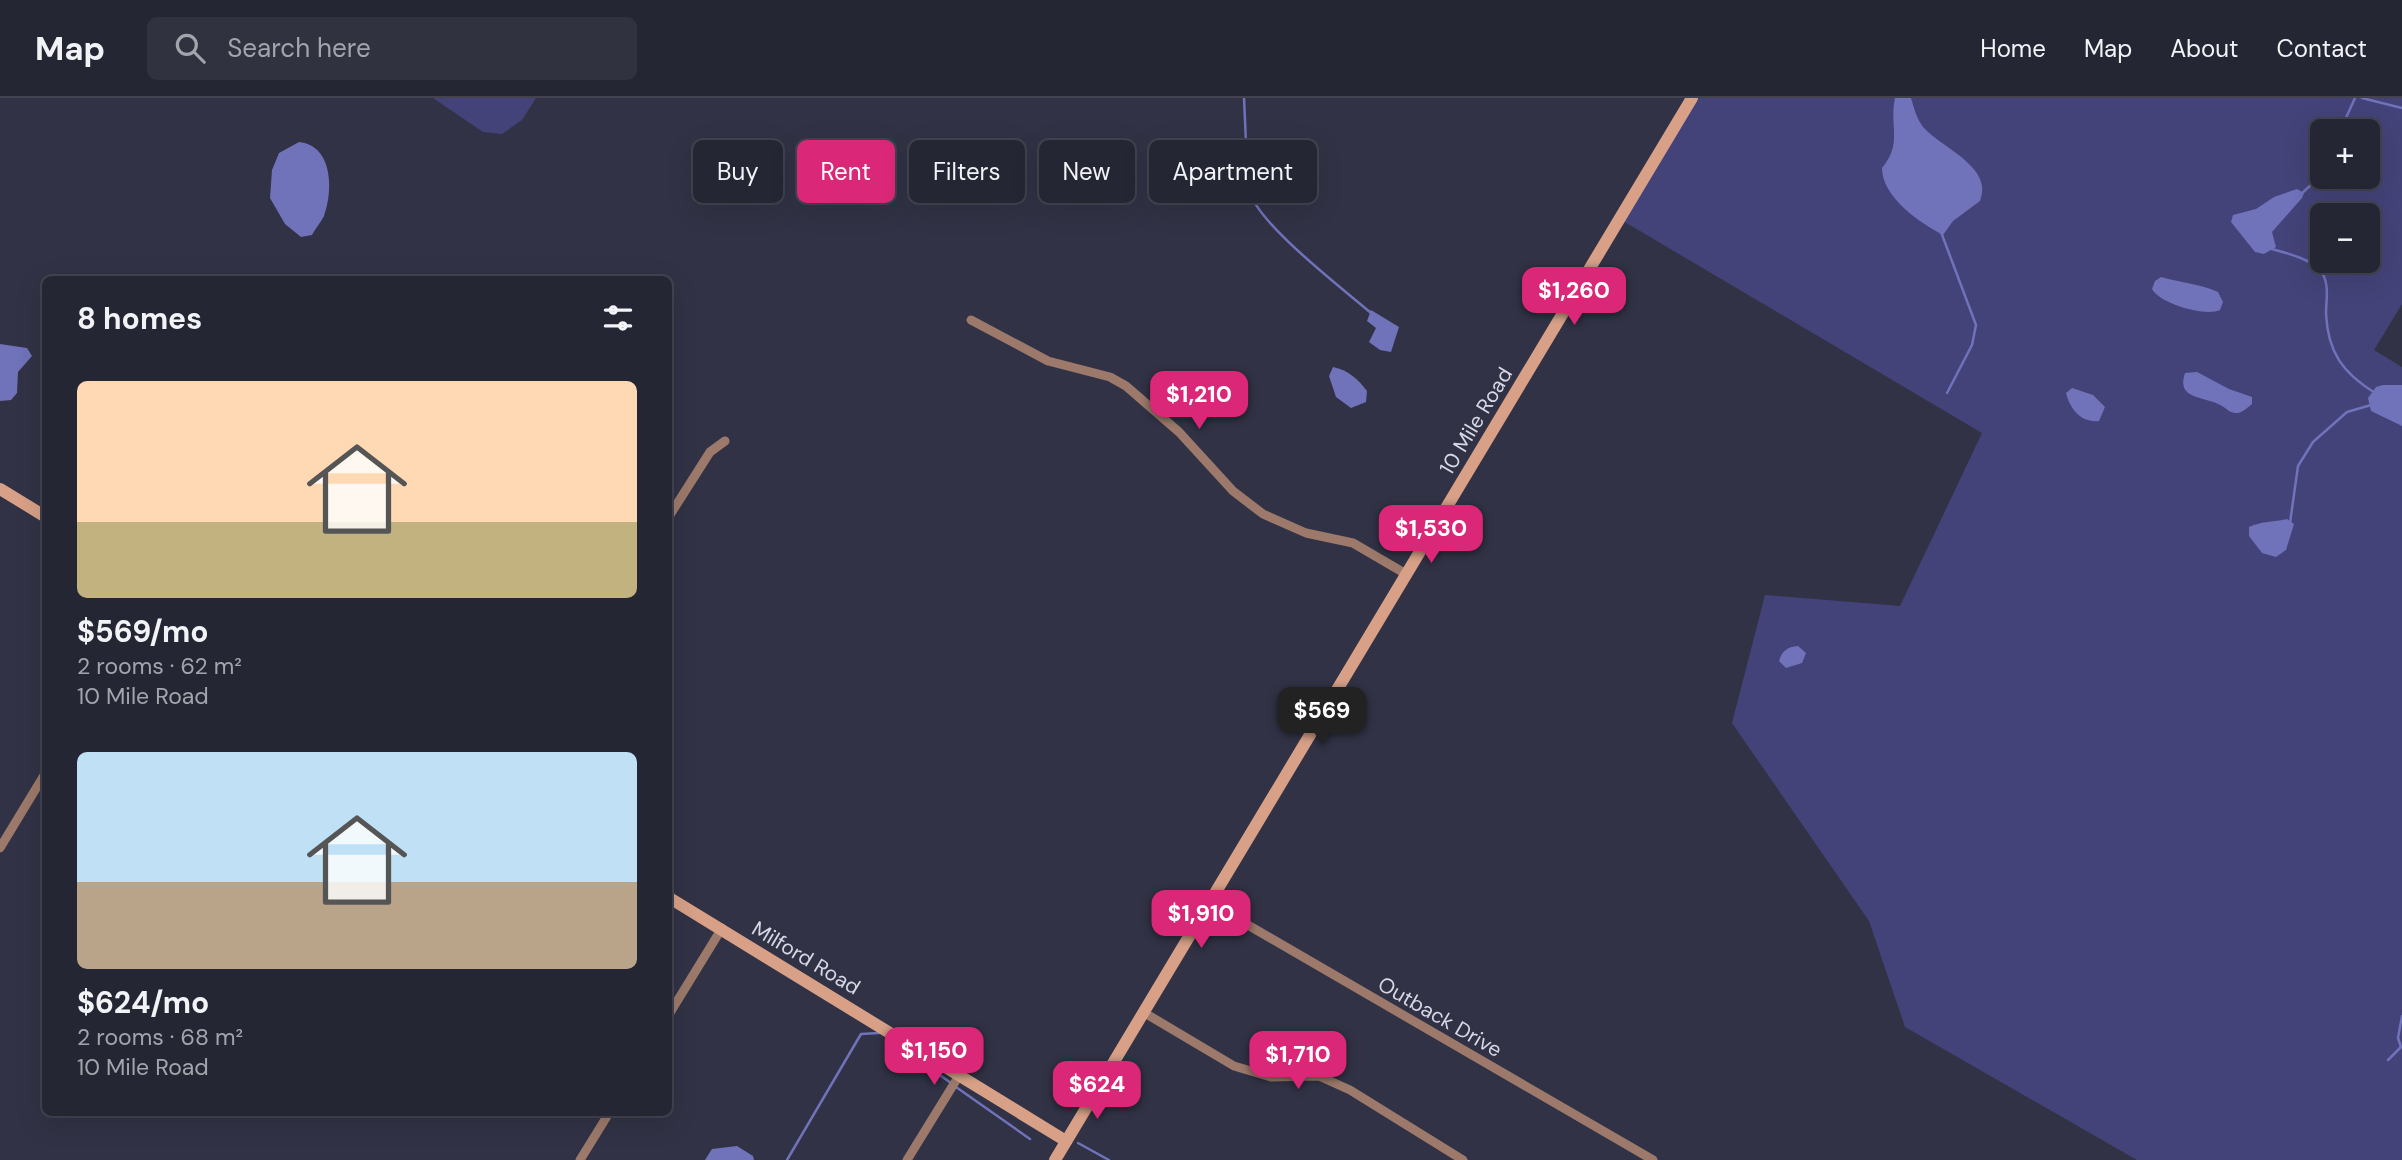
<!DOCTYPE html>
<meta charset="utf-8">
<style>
:root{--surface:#252634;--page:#313240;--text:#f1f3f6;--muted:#a3a5ac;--line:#42434f;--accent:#db2777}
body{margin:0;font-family:"DM Sans",sans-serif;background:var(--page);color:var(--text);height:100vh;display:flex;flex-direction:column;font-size:26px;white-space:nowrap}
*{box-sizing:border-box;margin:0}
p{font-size:23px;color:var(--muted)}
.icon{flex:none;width:38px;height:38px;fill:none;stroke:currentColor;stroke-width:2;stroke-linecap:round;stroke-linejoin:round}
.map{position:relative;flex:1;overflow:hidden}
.sheet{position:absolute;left:42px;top:178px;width:630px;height:840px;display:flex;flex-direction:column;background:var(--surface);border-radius:10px;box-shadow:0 7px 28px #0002,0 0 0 2px var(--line)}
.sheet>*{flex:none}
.hud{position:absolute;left:693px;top:42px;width:665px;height:63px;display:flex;gap:14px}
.buttons{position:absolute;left:2310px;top:21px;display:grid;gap:14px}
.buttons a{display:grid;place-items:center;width:70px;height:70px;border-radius:10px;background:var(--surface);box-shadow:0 7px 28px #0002,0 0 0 2px var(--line);font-size:35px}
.price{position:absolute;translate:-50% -60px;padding:0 16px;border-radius:14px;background:var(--accent);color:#fff;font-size:23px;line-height:46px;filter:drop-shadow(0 2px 4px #0008)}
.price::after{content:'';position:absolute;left:50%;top:42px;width:21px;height:16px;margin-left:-10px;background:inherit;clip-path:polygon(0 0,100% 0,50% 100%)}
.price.on{background:#222;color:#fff}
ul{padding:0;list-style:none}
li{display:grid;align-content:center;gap:14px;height:371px;padding:0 35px}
li span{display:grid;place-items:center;height:217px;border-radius:10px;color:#555}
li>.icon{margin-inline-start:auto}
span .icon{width:126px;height:126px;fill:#fffc;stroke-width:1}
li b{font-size:30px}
h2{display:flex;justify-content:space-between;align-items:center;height:84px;padding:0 35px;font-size:30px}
.pill{padding:0 24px;border-radius:10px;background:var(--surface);box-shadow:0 7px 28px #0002,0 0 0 2px var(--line);font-size:24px;line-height:63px}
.pill.on{background:var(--accent);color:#fff}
header{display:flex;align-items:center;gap:42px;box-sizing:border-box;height:98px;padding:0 35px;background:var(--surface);border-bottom:2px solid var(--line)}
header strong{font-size:33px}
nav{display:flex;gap:38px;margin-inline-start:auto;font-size:24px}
.search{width:490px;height:63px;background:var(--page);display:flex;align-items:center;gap:18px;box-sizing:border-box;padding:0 24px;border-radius:10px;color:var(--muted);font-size:26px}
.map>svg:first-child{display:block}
</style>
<header>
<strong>Map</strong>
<div class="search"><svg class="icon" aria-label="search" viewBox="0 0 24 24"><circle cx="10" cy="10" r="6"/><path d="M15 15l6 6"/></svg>Search here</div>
<nav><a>Home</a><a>Map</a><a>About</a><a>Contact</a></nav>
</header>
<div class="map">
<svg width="2402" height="1062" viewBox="0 0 2402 1062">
<rect width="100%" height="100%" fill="#313245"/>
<g fill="#434379" fill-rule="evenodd">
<polygon points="433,0 536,0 522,22 502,36 483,34"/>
<path d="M1698,0H2402V206L2374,252L2402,269V1062H2137L1905,929L1869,823L1732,625L1765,497L1900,508L1982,335L1623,123ZM2322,33H2368V79H2322ZM2322,117H2368V163H2322Z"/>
</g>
<g fill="#7072ba">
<path d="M1895,0H1911C1914,10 1917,22 1924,30C1942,50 1994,69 1980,103L1953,123L1943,137C1920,125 1882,99 1882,70C1903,45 1889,29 1895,0Z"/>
<path d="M299,44C332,47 334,91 324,118C321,124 315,131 312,137L301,139L285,126L270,100L272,72L279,55Z"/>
<polygon points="2297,91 2304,95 2302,100 2272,134 2276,149 2264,156 2255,154 2231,124 2233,117 2256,111 2274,99"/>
<path d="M2161,179C2181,185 2198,185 2218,194L2223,204L2220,212C2206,219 2160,206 2152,191L2155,183Z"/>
<polygon points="1371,212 1399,229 1391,254 1380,252 1369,244 1376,230 1367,223"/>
<polygon points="0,246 27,250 32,258 18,274 17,295 11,302 0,303"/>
<path d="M1333,269C1348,272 1358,281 1367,293L1366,304L1351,310L1336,299L1329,278Z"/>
<path d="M2197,274L2229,291L2252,299V306C2247,310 2243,314 2238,315C2229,316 2226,309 2218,306C2202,298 2176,301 2185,275Z"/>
<polygon points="2383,287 2402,287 2402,328 2371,313 2368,300 2376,289"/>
<path d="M2072,290L2093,297L2105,309L2099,323C2081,325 2070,311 2066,295Z"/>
<path d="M2287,421L2294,426L2286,452L2276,459L2262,455L2249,438V429C2262,423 2274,424 2287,421Z"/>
<path d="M1798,548L1806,555L1802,565L1786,570L1779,563C1782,553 1787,549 1798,548Z"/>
<polygon points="737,1048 753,1058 754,1062 705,1062 712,1051"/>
</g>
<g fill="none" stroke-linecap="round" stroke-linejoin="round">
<g stroke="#7072ba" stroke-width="2.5">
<path d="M1244,0L1248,90C1256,125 1341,189 1371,215"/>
<polyline points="2362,0 2402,10"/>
<polyline points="2340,33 2355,0"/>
<polyline points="2300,97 2313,85 2322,70"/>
<polyline points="1941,134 1976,227 1972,247 1947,295"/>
<path d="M2272,151C2286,155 2311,161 2321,173C2330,186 2326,202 2326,216C2328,255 2343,275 2375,295"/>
<polyline points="2290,425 2298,368 2313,344 2347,314 2371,307"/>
<polyline points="899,948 951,985"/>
<polyline points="2388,962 2401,949 2398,940 2402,918"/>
<polyline points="956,989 1030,1041"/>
<polyline points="1078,1045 1109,1062"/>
<polyline points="787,1062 861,936 879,935"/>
</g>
<g stroke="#9c796a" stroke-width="9">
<polyline points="971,222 1048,263 1110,279 1126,288 1179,334 1233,393 1263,416 1306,435 1353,445 1406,476"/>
<polyline points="668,420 710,354 725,343"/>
<polyline points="0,750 46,674"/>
<polyline points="1210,805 1653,1062"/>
<polyline points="1143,914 1234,968 1271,979 1319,978 1350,992 1463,1062"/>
<polyline points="668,918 722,830"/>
<polyline points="580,1062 609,1015"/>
<polyline points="907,1062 960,976"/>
</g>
<g stroke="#d7a087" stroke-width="12">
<polyline points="0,391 46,419"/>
<polyline points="668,799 1066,1043"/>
<polyline points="1055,1062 1692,0"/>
</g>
</g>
<g text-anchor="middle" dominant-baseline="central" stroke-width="5" stroke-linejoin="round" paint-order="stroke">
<g font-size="21" fill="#d7d8e5" stroke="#313245">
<text transform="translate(1476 323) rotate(-59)">10 Mile Road</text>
<text transform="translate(806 860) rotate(31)">Milford Road</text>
<text transform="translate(1440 919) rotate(30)">Outback Drive</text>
</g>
</g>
</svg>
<div class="buttons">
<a>+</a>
<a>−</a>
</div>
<b class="price" style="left:1574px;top:229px">$1,260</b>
<b class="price" style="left:1199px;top:333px">$1,210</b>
<b class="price" style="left:1431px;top:467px">$1,530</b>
<b class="price on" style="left:1322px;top:649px">$569</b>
<b class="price" style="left:1201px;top:852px">$1,910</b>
<b class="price" style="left:934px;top:989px">$1,150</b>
<b class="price" style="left:1298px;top:993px">$1,710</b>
<b class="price" style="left:1097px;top:1023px">$624</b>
<div class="hud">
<a class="pill">Buy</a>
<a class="pill on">Rent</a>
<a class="pill">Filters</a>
<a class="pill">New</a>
<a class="pill">Apartment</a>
</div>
<section class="sheet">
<h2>8 homes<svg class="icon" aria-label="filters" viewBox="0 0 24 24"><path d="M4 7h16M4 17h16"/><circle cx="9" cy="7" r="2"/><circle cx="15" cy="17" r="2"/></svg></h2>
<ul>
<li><span style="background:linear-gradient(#ffd9b3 65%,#c2b280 0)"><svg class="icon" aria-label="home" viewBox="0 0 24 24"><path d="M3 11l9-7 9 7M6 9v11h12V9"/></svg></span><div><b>$569/mo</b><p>2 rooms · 62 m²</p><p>10 Mile Road</p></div></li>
<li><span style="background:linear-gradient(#bfe0f5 60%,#b9a48a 0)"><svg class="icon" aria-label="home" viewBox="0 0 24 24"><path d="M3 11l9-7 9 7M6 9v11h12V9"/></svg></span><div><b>$624/mo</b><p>2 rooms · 68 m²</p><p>10 Mile Road</p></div></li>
</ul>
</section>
</div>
